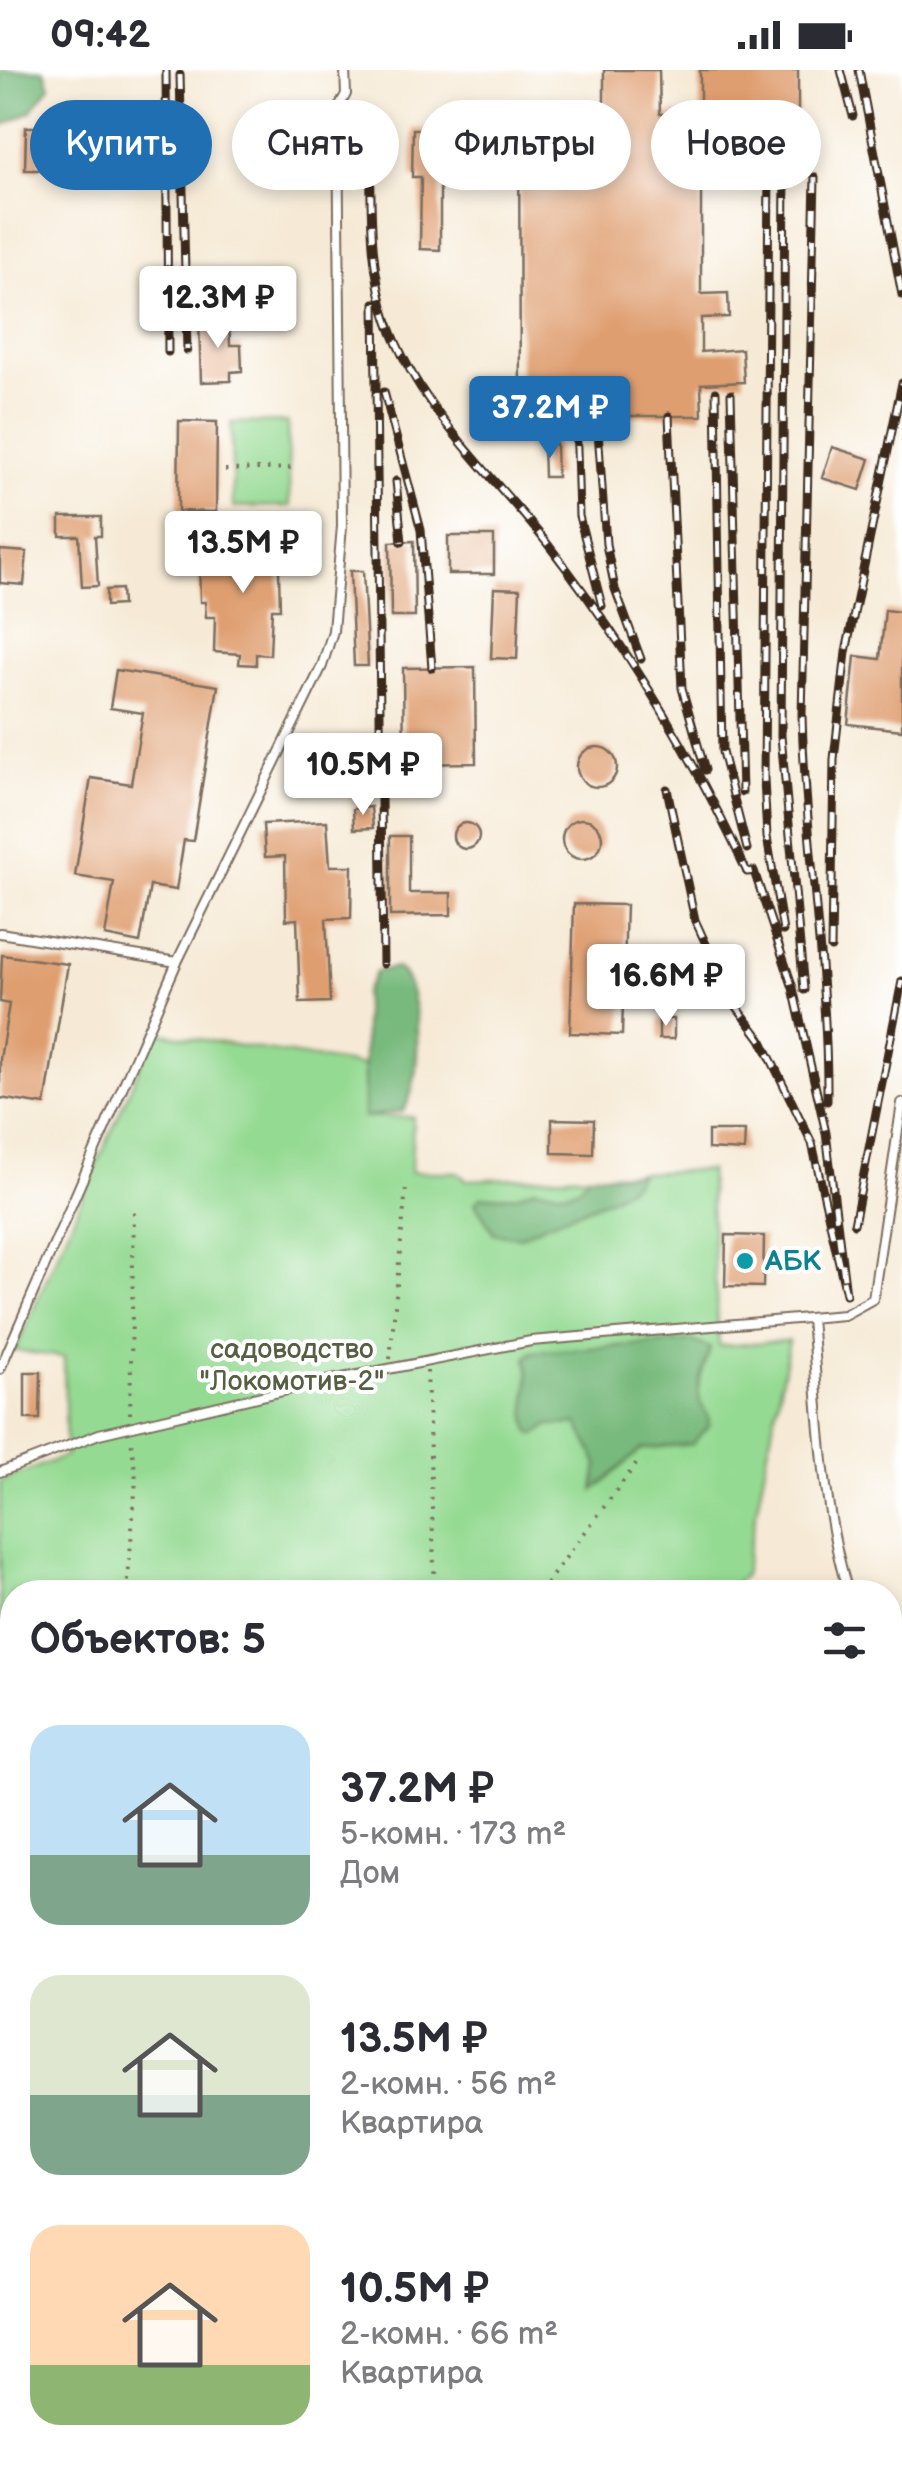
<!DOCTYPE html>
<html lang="ru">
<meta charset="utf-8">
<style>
:root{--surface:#fff;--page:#f2f2f3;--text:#2b2b33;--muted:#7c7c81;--accent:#1f6fb2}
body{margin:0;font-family:"Balsamiq Sans",sans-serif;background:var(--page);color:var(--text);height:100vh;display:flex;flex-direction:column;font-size:38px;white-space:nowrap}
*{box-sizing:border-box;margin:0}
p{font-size:32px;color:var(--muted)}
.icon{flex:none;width:55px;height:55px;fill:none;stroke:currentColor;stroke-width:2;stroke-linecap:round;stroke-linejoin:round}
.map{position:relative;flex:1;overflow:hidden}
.details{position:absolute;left:0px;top:1510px;width:902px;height:892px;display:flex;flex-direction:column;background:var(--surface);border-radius:40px 40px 0 0;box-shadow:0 5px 15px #0003}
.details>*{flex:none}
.banner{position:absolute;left:30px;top:30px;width:842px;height:90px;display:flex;gap:20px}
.price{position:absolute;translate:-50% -85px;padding:0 22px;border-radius:10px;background:#fff;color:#222;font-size:32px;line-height:65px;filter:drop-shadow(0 2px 5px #0008)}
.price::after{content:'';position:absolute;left:50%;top:60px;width:30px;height:22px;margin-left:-15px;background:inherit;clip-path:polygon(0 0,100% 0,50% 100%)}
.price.selected{background:var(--accent);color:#fff}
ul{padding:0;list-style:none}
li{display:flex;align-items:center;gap:30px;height:250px;padding:0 30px}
li span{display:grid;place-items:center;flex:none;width:280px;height:200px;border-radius:30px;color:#555}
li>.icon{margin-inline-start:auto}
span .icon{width:120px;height:120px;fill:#fffc;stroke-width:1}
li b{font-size:42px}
h2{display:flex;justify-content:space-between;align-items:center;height:120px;padding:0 30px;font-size:42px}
.pill{padding:0 35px;border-radius:45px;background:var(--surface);box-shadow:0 5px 15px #0003;font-size:35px;line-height:90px}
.pill.selected{background:var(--accent);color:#fff}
.status{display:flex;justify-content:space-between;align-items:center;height:70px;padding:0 50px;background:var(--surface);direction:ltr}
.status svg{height:28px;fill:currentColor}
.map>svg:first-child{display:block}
</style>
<div class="status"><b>09:42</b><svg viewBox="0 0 49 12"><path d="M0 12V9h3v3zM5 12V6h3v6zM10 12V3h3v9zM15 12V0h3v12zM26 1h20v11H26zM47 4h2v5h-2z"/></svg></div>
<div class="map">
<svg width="902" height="2402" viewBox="0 0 902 2402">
<rect width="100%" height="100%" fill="#fff"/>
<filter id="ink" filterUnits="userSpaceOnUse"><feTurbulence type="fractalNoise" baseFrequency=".01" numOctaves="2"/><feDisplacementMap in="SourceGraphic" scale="20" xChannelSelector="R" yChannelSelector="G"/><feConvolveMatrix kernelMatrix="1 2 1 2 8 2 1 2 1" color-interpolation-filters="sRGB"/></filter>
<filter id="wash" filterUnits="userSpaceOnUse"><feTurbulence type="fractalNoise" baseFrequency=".0048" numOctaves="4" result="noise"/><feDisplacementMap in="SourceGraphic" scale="40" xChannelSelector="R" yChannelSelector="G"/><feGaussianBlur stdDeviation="2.25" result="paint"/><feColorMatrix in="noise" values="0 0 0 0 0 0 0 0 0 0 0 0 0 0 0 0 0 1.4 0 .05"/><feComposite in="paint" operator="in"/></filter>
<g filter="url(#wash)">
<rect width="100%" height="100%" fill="#f6ead6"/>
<g fill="#95da93" stroke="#688258" stroke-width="2.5">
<polygon points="287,352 290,436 233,437 231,353"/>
<polygon points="155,962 364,996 364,1047 413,1047 411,1102 457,1102 466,1110 709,1100 719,1276 789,1271 744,1505 727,1522 12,1522 12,2016 0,2003 0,1411 66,1386 64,1287 15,1281"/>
<polygon points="890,1711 902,1716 902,2123 890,2123"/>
<polygon points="395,2390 801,2390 799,2402 407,2402"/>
</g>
<g fill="#78ba7d" stroke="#5a724e" stroke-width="2.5">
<polygon points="0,0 44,0 50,16 31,41 0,57"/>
<path d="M397,898C424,917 422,1017 403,1041L364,1047V924L376,901Z"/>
<path d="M640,1103C628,1132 548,1147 521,1167L494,1163L475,1133L481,1127L518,1125L534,1118L566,1122L577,1119L589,1105Z"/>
<path d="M693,1271L710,1278C707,1295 693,1314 701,1333C705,1342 709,1344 709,1355L692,1374L642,1379L594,1420L598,1394L578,1354L549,1355L536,1365L530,1362C521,1336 533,1312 526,1288L532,1282Z"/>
<polygon points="890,2100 902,2101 902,2402 781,2402 784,2390 890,2390"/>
</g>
<polygon fill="#eeda9e" stroke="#94825e" stroke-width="2.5" points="109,2390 244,2390 256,2402 95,2402"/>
<g id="blocks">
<g fill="#df9e70">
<polygon points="604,0 659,0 660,44 700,44 700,0 798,0 798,43 735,43 735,81 701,80 701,224 728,223 729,247 701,248 701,282 742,279 744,312 701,314 702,346 520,346 519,44 604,44"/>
<polygon points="26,57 41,57 40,100 25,100"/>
<polygon points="413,59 440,59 440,180 420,179 421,107 412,107"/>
<polygon points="229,248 230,275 241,275 242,301 231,302 231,311 201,312 199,249"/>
<polygon points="179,351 217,352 216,442 178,441"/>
<polygon points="556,374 557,407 544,407 543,375"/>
<polygon points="832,377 870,389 860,420 822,408"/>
<polygon points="60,447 101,447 101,466 95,466 98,516 82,517 79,466 60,466"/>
<polygon points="278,464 280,539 272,539 270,585 256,584 256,595 239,594 240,584 214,582 215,547 206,547 205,532 200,532 199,484 243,483 243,465"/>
<rect x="448" y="466" width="46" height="38"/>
<polygon points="414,471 415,547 391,547 390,472"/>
<polygon points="0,480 27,482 24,515 0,513"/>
<polygon points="350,501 363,501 368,596 354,596"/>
<polygon points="494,518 520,519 517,589 491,588"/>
<polygon points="121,519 122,535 106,536 106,520"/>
<polygon points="885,540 902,542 902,660 848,654 855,586 880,589"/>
<polygon points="475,597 476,693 404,694 403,598"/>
<polygon points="116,600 218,616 193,771 184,770 176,820 150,816 140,873 105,866 114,812 75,806 91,708 131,714 143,643 110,638"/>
<circle cx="597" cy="697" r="20"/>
<polygon points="371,737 373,758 354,759 353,739"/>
<circle cx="582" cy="769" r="20"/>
<polygon points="327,751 330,796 352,796 351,848 326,849 330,932 300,933 297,849 286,850 285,786 265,787 263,754"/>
<circle cx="466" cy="766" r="13"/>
<polygon points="390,766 409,766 409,823 451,823 451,845 390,846"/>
<polygon points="574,834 626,835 622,965 570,963"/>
<polygon points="2,885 68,894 45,1035 0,1028 0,989 9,934 0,932"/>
<rect x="659" y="949" width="15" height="20"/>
<polygon points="552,1049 594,1050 593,1084 552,1083"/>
<polygon points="708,1061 745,1061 744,1081 708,1079"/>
<polygon points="726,1165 764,1166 763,1217 725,1216"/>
<polygon points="25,1302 41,1302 40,1349 25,1349"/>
</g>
</g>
</g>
<g filter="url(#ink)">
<use href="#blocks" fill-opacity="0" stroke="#7c6d5e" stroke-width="2.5"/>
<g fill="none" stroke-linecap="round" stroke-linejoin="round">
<defs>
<g id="lane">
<polyline points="0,863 177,892"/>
<path d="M811,1248C819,1340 821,1433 848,1522"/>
<polyline points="0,1299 177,892 322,596 333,561 342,456 338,39 346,24 345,0"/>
<polyline points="0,1402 99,1364 317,1313 531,1271 844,1245 873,1229 902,1033"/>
<polyline points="890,1617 902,1636"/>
</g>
<g id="secondary">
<polyline points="0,2033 12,2046"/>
<polyline points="361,2390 373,2402"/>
</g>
</defs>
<use href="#lane" stroke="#7c6d5e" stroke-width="12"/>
<use href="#secondary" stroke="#7c6d5e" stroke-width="25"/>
<g stroke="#7c6d5e" stroke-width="4" stroke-dasharray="2.5 8" stroke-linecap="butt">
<polyline points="225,400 295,398"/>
<polyline points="390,1289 406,1117"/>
<polyline points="427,1301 435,1522"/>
<polyline points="130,1344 134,1142"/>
<polyline points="127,1522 136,1409 131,1368"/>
<polyline points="540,1522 637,1393"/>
<polyline points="890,2010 902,2009"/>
</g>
<use href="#lane" stroke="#fff" stroke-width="8"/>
<use href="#secondary" stroke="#fff" stroke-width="20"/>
<defs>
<g id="rail">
<polyline points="166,0 168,282"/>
<polyline points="841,0 853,46"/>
<polyline points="859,0 902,225"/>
<polyline points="180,5 187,280"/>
<path d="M370,64C372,125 367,193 388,252C420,341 489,400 546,472C625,573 693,685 747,802L754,801L793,918L826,1063L846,1224L812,1073L761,969L731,929L695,850L667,719"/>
<polyline points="769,97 764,709 767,767 783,861"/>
<polyline points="785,98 781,666 804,920"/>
<path d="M815,107L802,645C805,774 828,902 827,1031"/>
<polyline points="375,233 383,894"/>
<polyline points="384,322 421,460 432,598"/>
<polyline points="716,322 722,682 747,779"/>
<polyline points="731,324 742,722"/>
<polyline points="576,346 579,446 602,536"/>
<polyline points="597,346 606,474 615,519 641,589"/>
<polyline points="669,346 682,618 705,700"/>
<polyline points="396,411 402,472"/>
<polyline points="831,878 834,689 846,582 902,313"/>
<polyline points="854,1154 902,911"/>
</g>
</defs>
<use href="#rail" stroke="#3b2a1e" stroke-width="9"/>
<use href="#rail" stroke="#fff" stroke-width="5" stroke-dasharray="15" stroke-linecap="butt"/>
</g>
</g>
<circle fill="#0f9aa8" stroke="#fff" stroke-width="4" cx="745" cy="1191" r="10"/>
<g text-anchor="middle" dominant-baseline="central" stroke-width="8" stroke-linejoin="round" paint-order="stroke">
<g font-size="28" font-weight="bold" fill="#0d838f" stroke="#fff" text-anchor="start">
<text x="765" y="1191">АБК</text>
</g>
<g font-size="28" fill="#565f41" stroke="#fff">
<text x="292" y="1279">садоводство<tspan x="292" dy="32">"Локомотив-2"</tspan></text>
</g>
</g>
</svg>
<b class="price" style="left:218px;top:281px">12.3M ₽</b>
<b class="price selected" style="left:550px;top:391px">37.2M ₽</b>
<b class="price" style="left:243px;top:526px">13.5M ₽</b>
<b class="price" style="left:363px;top:748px">10.5M ₽</b>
<b class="price" style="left:666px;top:959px">16.6M ₽</b>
<div class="banner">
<a class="pill selected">Купить</a>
<a class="pill">Снять</a>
<a class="pill">Фильтры</a>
<a class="pill">Новое</a>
</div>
<section class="details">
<h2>Объектов: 5<svg class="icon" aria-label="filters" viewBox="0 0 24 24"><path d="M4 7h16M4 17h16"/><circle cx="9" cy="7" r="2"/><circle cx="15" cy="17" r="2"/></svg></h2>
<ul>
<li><span style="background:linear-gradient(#bfe0f5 65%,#7fa58c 0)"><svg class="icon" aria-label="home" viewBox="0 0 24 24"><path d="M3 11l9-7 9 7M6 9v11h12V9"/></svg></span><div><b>37.2M ₽</b><p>5-комн. · 173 m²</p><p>Дом</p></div></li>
<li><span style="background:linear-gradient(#dfe7d0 60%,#7fa58c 0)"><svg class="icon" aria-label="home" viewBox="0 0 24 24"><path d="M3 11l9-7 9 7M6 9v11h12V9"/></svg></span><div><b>13.5M ₽</b><p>2-комн. · 56 m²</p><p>Квартира</p></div></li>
<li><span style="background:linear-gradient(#ffd9b3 70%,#8fb573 0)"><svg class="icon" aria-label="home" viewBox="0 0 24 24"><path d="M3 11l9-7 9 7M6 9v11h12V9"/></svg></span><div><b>10.5M ₽</b><p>2-комн. · 66 m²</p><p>Квартира</p></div></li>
</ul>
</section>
</div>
